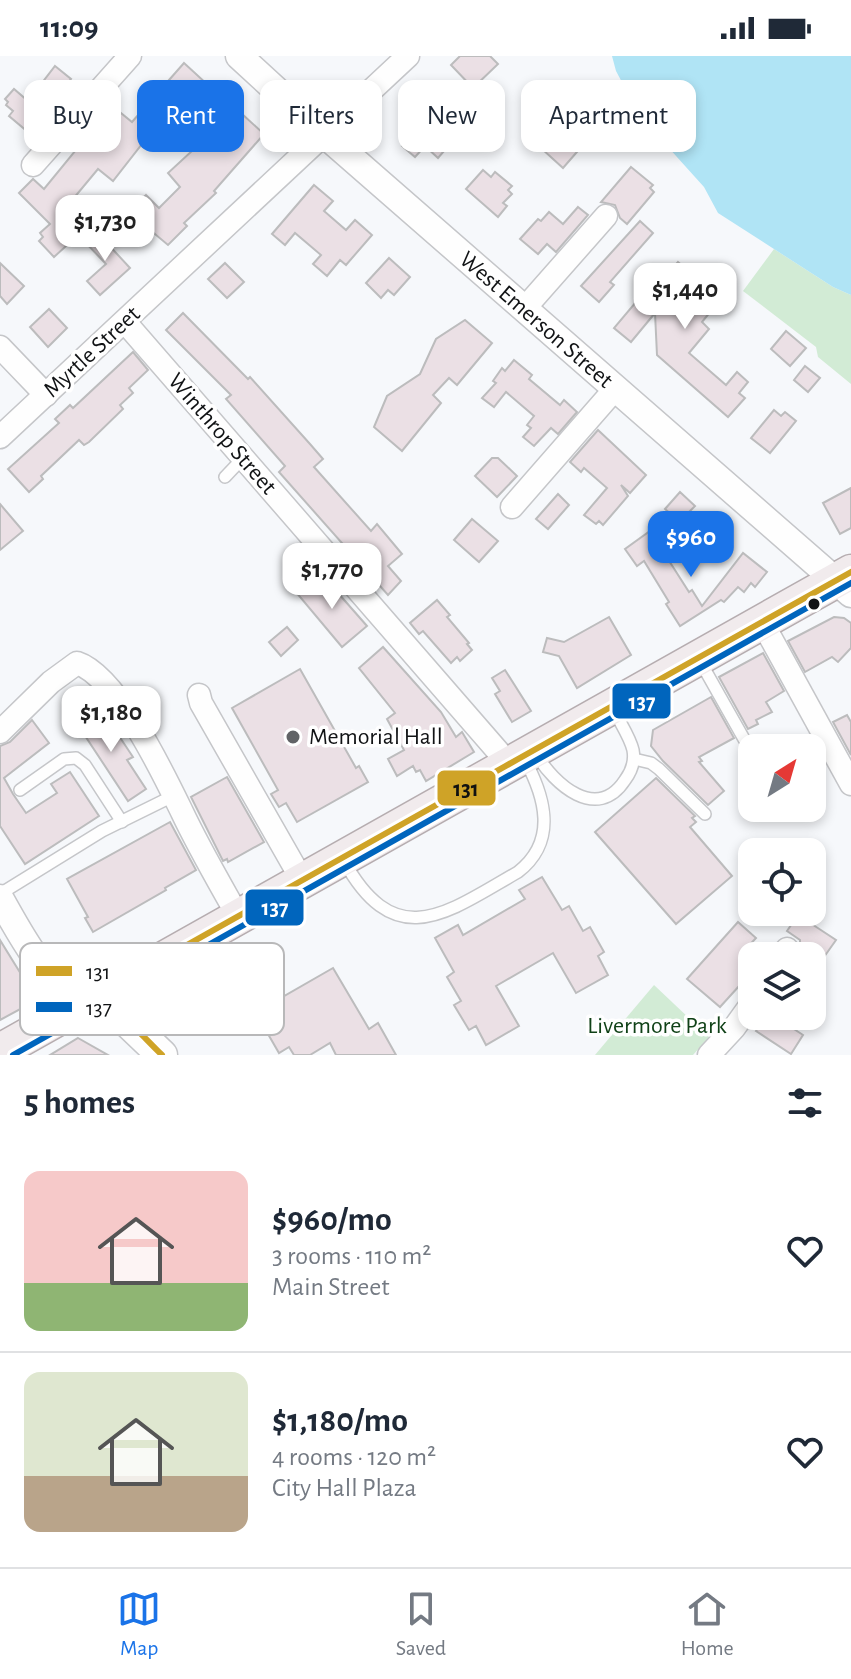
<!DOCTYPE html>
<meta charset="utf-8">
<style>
:root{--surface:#fff;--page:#f2f2f3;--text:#1f2937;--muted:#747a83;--line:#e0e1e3;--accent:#1a73e8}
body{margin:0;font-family:"Alegreya Sans",sans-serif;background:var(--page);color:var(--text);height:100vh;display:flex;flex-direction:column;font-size:30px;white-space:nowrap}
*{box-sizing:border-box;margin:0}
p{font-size:26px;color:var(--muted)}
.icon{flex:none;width:44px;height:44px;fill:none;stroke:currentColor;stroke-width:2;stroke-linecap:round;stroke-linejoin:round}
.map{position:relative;height:999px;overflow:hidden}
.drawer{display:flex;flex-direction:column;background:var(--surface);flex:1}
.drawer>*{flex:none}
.top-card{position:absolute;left:24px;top:24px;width:804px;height:72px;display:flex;gap:16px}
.needle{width:52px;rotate:37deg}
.buttons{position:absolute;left:738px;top:678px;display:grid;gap:16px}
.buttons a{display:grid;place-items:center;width:88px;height:88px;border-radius:16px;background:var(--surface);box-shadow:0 4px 12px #0003;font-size:40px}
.price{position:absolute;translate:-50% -68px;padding:0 18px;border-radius:16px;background:#fff;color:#222;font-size:26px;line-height:52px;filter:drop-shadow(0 2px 4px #0008)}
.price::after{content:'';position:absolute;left:50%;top:48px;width:24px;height:18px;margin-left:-12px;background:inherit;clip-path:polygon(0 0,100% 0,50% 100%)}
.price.on{background:var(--accent);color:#fff}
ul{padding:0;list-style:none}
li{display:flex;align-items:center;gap:24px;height:200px;padding:0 24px}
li+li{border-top:2px solid var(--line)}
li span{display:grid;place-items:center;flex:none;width:224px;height:160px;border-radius:16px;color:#555}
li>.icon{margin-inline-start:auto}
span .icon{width:96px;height:96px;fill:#fffc;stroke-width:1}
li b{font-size:34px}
h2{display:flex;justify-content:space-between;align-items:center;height:96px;padding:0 24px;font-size:34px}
.chip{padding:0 28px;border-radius:16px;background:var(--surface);box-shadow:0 4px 12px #0003;font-size:28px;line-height:72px}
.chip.on{background:var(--accent);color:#fff}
.status{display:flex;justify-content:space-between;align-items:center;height:56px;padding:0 40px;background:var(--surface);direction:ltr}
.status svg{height:22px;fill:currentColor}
.menu{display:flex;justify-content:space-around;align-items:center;height:112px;border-top:2px solid var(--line);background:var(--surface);font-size:22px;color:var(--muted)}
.menu a{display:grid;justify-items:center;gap:4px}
.menu .on{color:var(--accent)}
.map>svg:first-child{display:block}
</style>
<div class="status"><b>11:09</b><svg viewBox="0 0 49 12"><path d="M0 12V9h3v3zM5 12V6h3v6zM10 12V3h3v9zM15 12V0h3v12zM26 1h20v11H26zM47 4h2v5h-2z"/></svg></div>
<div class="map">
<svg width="851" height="999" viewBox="0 0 851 999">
<rect width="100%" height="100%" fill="#f6f8fb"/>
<g fill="#d2ebd5">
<polygon points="774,193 833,231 851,239 851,328 818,301 816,291 743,235"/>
<polygon points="654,929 709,981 693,999 595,999"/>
</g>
<polygon fill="#b0e4f5" points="612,0 851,0 851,239 833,231 718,157 704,131 640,60 616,15"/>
<g fill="#ebe0e5" stroke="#bcbcbd" stroke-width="2">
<polygon points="460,0 490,0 498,8 473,32 451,9"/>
<polygon points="184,7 208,29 198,41 224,64 233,55 239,61 242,58 264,78 214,135 216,137 184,167 187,170 168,189 143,168 150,162 136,149 146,139 159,152 180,131 168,117 193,94 160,65 113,125 98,113 68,149 88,170 54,201 39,185 43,181 40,177 50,168 19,137 33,123 44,133 76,94 72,91 92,68 98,74 116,53 132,66"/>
<polygon points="55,10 71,23 28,76 9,60 13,55 6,49 8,46 5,43 14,33 28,45"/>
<polygon points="483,45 498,62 486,72 472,55"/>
<polygon points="419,49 427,56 432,50 452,67 447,73 456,81 438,102 425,90 415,101 402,90 412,78 402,69"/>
<polygon points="558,66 583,89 563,112 542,93 551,83 545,79"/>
<polygon points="631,111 653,129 650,132 654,136 627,168 620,162 615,149 601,146"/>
<polygon points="483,114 491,121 495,116 512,130 508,134 512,138 503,147 507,150 498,161 466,133"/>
<polygon points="314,129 333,145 324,155 346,174 355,164 372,179 346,209 340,204 327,220 313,208 321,199 295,177 285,189 272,178"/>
<polygon points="578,151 588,159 556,196 547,188 538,198 520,183 538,163 541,165 549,156 563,168"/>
<polygon points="640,165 653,177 610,226 614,229 599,246 581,230"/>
<polygon points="93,172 130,212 100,239 87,225 106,208 83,184"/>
<polygon points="389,202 410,221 394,239 388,234 381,242 366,227"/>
<polygon points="678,206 704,229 715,215 732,229 702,266 709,273 689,297 726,329 737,316 748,326 739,337 745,342 728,361 657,299 655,257 631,286 614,272 636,246 640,250"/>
<polygon points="0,207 24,230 7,248 0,240"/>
<polygon points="225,207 244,226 227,242 208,223"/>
<polygon points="49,253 67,272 48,291 30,271"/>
<polygon points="183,257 248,323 250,321 310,388 323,403 314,411 371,475 377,468 402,498 388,510 401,525 388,539 279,416 285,410 226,343 231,339 166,274"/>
<polygon points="465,264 492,287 457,329 449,322 433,339 441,347 402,395 374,371 387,340 420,318 436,283"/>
<polygon points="786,275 806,292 790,310 771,293"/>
<polygon points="133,296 148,314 129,332 133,337 120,349 123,353 89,386 84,389 79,384 41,420 43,423 29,436 8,413 59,367 55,363 70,349 73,352"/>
<polygon points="514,304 532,319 529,323 560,349 564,344 577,356 558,378 551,372 534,390 523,381 531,372 527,369 534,360 506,336 494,351 482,342 496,327 493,325 502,312 505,315"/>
<polygon points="805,310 820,322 808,336 794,324"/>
<polygon points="774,354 781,360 785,356 796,365 770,397 751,382"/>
<polygon points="598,374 646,419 630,437 621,429 628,440 603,469 599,465 596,468 584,459 607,432 584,412 581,416 570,406"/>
<polygon points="492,402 498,402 517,420 497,441 475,420"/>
<polygon points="851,432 851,472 840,478 823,447"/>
<polygon points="680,436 695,450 690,455 718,480 704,494 699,490 696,494 664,466 673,460 665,453"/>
<polygon points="558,438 569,449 548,473 536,463"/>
<polygon points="0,448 23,475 0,494"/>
<polygon points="472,463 498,485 479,506 454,484"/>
<polygon points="650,475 689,536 692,534 702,550 743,497 767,516 755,531 751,527 744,536 738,531 724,546 721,544 680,570 666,548 669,546 644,505 637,510 625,493"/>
<polygon points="324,521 367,570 342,591 295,535 306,526 311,532"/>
<polygon points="437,544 450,559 447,561 469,587 467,588 472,594 460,605 457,601 451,607 423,575 419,578 410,567"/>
<polygon points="609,561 631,599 577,632 559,600 543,596 547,582 564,586"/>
<polygon points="834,561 844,562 851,567 851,592 838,606 832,601 805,616 788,585"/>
<polygon points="287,571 298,584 281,600 269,586"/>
<polygon points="383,591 441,656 456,681 462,676 474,696 426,725 420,714 416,716 413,710 397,720 388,703 404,694 387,663 395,657 359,612"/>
<polygon points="763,597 784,635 766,646 772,656 756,664 758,668 748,673 719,621"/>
<polygon points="300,613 356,712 359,710 368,726 297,766 286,747 279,751 271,738 278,734 232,652"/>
<polygon points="505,614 531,655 512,666 495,638 500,635 492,622"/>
<polygon points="711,641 734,682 699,701 702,705 699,706 724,735 708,749 663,705 651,690 653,674"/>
<polygon points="92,652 111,680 117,677 133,701 127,704 146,733 128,745 74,663"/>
<polygon points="847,659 851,666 851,699 833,666"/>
<polygon points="32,664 49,687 4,722 13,738 26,757 57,737 51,728 70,716 99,760 25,808 0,770 0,690 10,686"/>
<polygon points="227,721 264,786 228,806 227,803 223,805 191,741"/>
<polygon points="656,722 695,760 692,762 696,766 690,771 732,820 676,868 595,776"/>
<polygon points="170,766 196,814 165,832 166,834 93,876 85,862 88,861 67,823"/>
<polygon points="542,821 562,854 569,850 583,875 590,871 604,896 598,900 608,919 576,937 553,897 496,930 519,970 486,989 476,970 469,974 454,949 461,945 447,921 454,916 435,882 458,869 463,879 525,843 519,834"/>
<polygon points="798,859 836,884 824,901 815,895 813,898 800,889 800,884 787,875"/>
<polygon points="738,866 756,882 743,896 752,904 746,914 750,918 720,951 687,923"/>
<polygon points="0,884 37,944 0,964"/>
<polygon points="333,912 369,973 378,967 396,999 336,999 330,987 310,999 294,999 289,991 279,997 261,966 272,960 267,950"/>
<polygon points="767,960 774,960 803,979 791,998 756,975"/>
<polygon points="78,982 108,999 50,999"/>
</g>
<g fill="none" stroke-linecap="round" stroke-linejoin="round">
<defs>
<g id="service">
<polyline points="225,421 243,402"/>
<polyline points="700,605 744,683 752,692"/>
<polyline points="798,692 824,679"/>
<path d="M536,698C554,728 597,767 625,724C631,716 635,705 633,694C630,681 620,667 614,654"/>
<polyline points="634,703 651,707 659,713 705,758"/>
<polyline points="20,734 64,703 76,702 85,709 122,766"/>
<path d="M344,805C396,899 448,856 518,816C558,785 545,741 525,704"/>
<polyline points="0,838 102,775 175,739"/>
</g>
<g id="minor">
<polyline points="33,109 130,0"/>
<polyline points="524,253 606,160"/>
<polyline points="125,266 509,708"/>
<polyline points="0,291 46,339"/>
<polyline points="0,381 408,0"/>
<polyline points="512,451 615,333"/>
<polyline points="762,566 851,728"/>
<polyline points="199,639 201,647 302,824"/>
<path d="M0,676L51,626L77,607C117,620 164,719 182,756C199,792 219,826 238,860"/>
<polyline points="782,900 787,893"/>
<polyline points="709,999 734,972 752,947"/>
</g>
<g id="tertiary">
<polyline points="239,0 324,78 851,538"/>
<path d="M0,842C22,882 44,922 82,948"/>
</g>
<polyline id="secondary" points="82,948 105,951 117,956 162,999"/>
<polyline id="primary" points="0,995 851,516"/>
</defs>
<use href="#service" stroke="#c5c6c9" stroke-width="14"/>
<use href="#minor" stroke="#c5c6c9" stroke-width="25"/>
<use href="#tertiary" stroke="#c5c6c9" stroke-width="29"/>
<use href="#secondary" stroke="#c5c6c9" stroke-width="33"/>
<use href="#primary" stroke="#b6adb0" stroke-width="37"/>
<use href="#service" stroke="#fefefe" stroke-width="11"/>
<use href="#minor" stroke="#fefefe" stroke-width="22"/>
<use href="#tertiary" stroke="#fefefe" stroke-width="26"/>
<use href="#secondary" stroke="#fefefe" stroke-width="30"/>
<use href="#primary" stroke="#f1ebed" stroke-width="34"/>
<defs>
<g id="bus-1">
<polyline points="82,948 851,516"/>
<path d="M82,948C124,954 133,971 162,999"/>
</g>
<polyline id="bus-2" points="13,999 851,527"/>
</defs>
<use href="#bus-1" stroke="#fff" stroke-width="12"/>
<use href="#bus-2" stroke="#fff" stroke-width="12"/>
<use href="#bus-1" stroke="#cfa327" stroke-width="6"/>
<use href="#bus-2" stroke="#0065bd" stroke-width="6"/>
</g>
<circle fill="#111315" stroke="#fff" stroke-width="3" cx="814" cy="548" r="7"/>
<circle fill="#616366" stroke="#fff" stroke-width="3" cx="293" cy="681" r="8"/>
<g text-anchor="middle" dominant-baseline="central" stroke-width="7" stroke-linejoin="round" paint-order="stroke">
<g font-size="24" fill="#111315" stroke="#fff">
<text transform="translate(536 264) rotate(41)">West Emerson Street</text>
<text transform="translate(92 296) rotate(-43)">Myrtle Street</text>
<text transform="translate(222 378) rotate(49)">Winthrop Street</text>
</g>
<g font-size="24" fill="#111315" stroke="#fff" text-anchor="start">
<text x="309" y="681">Memorial Hall</text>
</g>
<g font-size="24" fill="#104117" stroke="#fff">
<text x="657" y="970">Livermore Park</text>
</g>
</g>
<rect x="20" y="887" width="264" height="92" rx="12" fill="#fff" stroke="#b8b8b9" stroke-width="2"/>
<rect x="36" y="910" width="36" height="10" fill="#cfa327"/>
<rect x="36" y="946" width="36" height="10" fill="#0065bd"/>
<g font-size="22" fill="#111315">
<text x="86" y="923">131</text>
<text x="86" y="959">137</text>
</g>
<g stroke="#fff" stroke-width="3">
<rect x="611" y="626" width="61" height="38" rx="8" fill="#0065bd"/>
<rect x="436" y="713" width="61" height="38" rx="8" fill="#cfa327"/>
<rect x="244" y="832" width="61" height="39" rx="8" fill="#0065bd"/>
</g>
<g font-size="22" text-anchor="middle" font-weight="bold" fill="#fff">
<text x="642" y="653">137</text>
<text x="275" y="859">137</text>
</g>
<g font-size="22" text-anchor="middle" font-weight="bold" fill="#111">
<text x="466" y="740">131</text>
</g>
</svg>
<div class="buttons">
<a><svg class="needle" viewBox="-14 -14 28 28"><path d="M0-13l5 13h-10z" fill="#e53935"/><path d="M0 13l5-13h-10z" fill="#747a83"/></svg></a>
<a><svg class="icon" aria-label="locate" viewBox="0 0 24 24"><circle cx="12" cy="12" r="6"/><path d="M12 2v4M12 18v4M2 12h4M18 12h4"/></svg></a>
<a><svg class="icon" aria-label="layers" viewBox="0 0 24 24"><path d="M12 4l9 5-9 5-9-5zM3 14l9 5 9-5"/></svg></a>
</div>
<b class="price" style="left:105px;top:207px">$1,730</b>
<b class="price" style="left:685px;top:275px">$1,440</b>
<b class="price on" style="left:691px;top:523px">$960</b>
<b class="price" style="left:332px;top:555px">$1,770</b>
<b class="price" style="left:111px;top:698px">$1,180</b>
<div class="top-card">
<a class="chip">Buy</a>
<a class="chip on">Rent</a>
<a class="chip">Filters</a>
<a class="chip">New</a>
<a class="chip">Apartment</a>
</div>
</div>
<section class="drawer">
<h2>5 homes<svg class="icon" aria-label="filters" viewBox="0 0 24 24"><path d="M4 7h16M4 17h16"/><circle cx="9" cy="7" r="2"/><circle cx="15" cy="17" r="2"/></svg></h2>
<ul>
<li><span style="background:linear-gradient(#f6c9c9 70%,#8fb573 0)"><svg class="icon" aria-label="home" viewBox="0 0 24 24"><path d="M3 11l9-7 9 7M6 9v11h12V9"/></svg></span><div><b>$960/mo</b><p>3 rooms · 110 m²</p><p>Main Street</p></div><svg class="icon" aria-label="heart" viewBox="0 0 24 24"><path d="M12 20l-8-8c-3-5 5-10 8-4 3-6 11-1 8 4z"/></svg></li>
<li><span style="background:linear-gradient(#dfe7d0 65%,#b9a48a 0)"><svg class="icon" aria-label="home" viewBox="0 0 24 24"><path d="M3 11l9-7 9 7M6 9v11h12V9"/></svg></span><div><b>$1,180/mo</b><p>4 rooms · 120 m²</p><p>City Hall Plaza</p></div><svg class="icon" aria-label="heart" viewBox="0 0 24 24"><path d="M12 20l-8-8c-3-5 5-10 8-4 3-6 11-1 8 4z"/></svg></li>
</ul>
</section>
<nav class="menu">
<a class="on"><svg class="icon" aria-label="map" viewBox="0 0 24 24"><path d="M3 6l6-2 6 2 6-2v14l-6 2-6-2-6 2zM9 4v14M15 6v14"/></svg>Map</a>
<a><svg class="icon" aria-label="saved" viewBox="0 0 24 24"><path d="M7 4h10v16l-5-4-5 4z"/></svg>Saved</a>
<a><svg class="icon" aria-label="home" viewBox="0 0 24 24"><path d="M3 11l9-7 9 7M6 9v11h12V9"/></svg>Home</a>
</nav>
